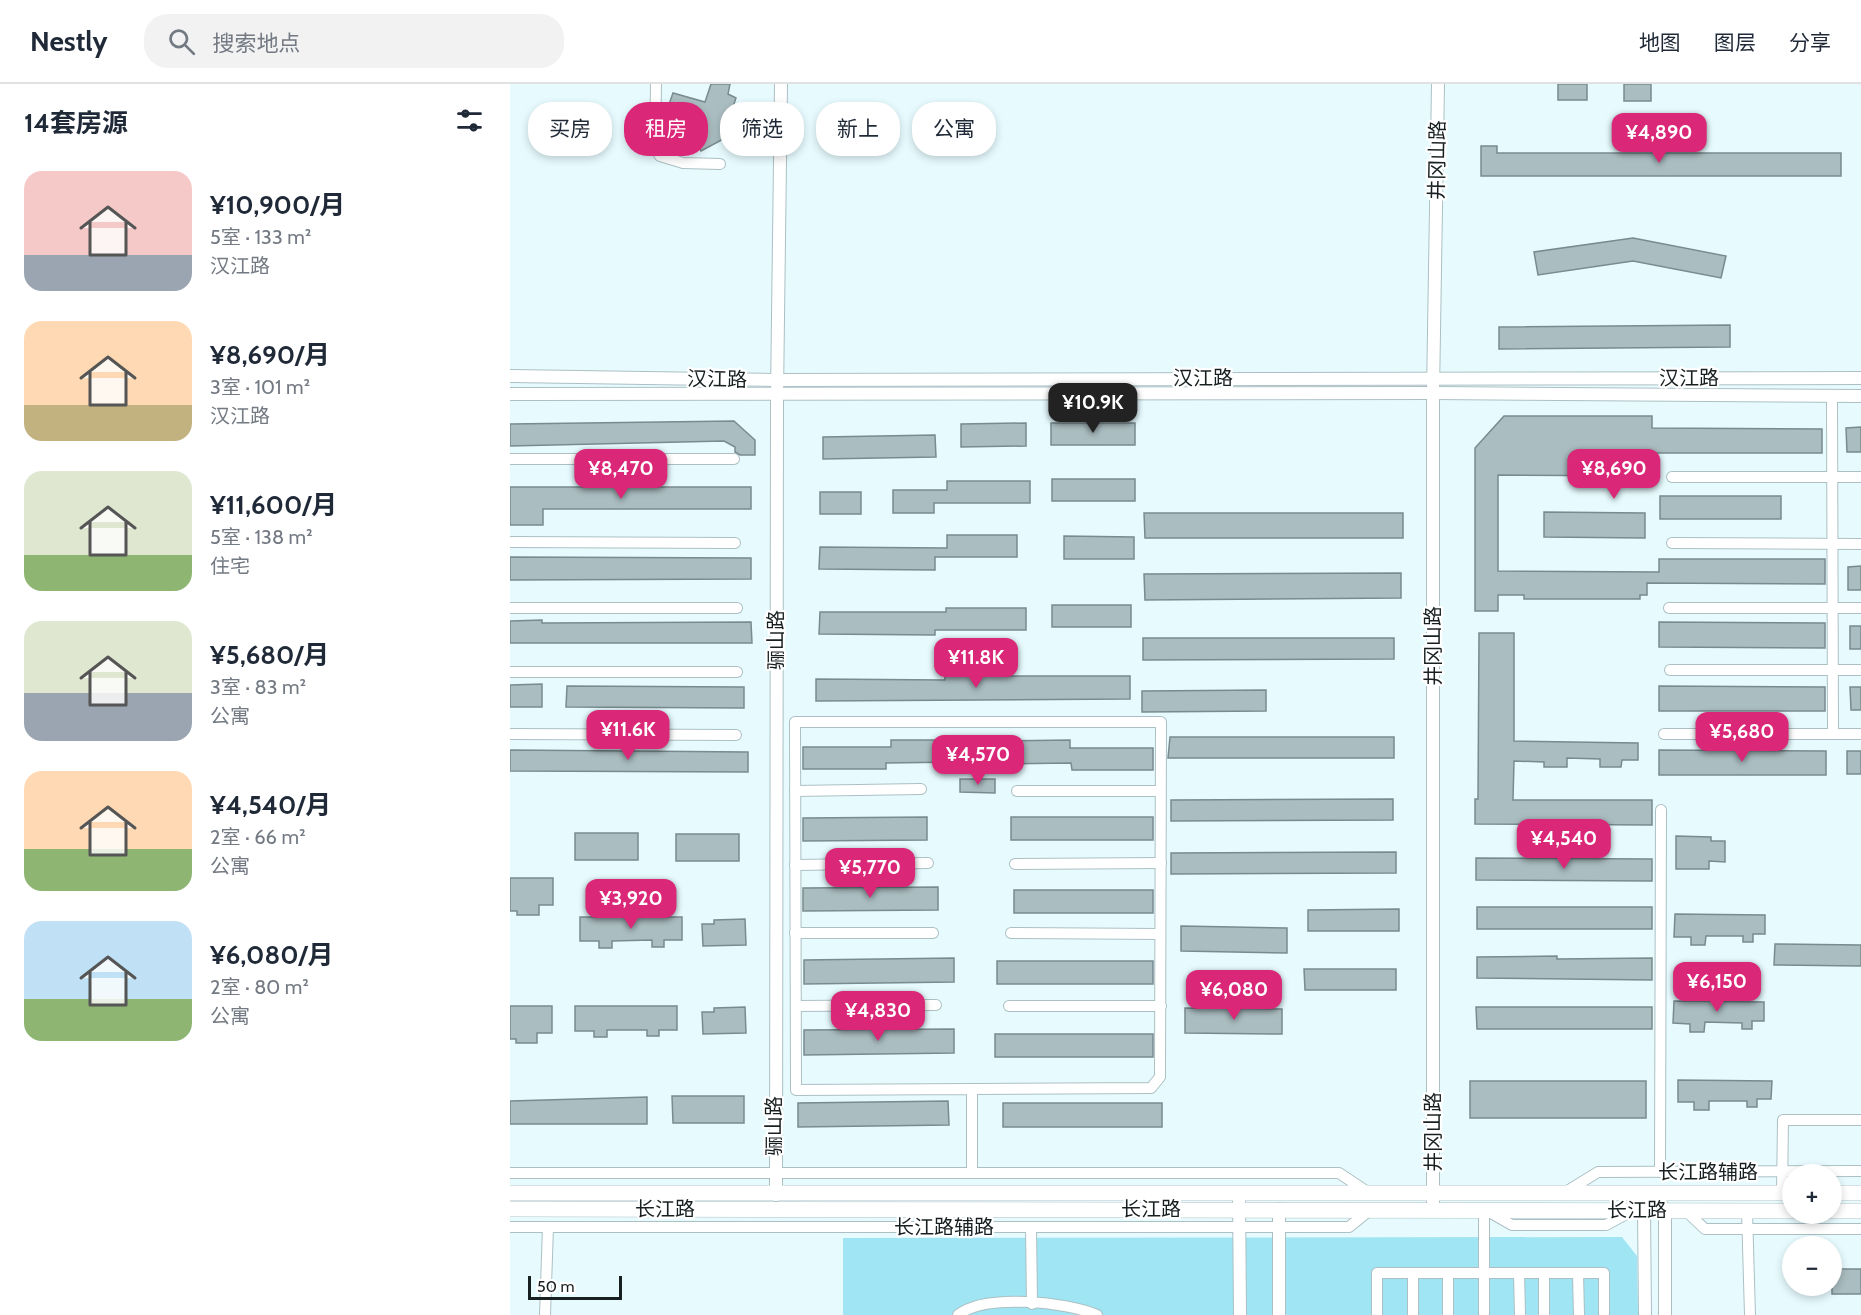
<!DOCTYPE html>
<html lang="zh">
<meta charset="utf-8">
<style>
:root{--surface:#fff;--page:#f2f2f3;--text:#1f2937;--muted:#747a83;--line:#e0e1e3;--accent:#db2777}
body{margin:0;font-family:Cabin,"Noto Sans SC",sans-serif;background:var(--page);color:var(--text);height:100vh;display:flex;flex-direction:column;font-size:22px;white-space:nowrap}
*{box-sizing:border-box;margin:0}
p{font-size:20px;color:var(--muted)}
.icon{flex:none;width:33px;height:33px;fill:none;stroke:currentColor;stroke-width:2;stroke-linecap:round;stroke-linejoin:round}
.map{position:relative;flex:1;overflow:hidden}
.sheet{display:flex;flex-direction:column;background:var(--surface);width:510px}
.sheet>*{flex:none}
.guide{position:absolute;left:18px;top:18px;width:570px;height:54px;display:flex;gap:12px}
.controls{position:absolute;left:1272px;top:1080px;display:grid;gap:12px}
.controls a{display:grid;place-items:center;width:60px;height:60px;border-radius:50%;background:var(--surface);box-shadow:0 3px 9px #0003;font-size:30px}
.scale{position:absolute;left:18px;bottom:15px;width:94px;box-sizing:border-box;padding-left:6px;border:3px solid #181f20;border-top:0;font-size:16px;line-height:21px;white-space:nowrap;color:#181f20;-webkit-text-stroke:4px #fff;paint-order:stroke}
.price{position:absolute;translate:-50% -51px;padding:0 14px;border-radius:12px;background:var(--accent);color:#fff;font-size:20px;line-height:39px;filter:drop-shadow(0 2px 3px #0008)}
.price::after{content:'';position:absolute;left:50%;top:36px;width:18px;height:14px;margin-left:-9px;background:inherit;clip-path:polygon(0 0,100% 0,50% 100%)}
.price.on{background:#222;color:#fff}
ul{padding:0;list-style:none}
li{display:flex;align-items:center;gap:18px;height:150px;padding:0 24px}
li span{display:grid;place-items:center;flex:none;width:168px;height:120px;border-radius:18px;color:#555}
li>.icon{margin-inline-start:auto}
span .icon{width:72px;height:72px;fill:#fffc;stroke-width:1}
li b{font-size:26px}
h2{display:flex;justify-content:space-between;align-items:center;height:72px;padding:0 24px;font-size:26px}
.tag{padding:0 21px;border-radius:24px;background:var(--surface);box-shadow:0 3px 9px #0003;font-size:21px;line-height:54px}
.tag.on{background:var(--accent);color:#fff}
header{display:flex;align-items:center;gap:36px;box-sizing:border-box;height:84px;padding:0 30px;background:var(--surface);border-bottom:2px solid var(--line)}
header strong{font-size:28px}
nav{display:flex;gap:33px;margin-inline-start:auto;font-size:21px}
.search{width:420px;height:54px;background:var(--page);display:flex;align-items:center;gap:15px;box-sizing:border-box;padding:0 21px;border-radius:24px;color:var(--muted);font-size:22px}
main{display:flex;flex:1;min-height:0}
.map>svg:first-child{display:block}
</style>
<header>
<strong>Nestly</strong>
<div class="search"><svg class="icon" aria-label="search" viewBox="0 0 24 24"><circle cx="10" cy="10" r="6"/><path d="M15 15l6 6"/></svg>搜索地点</div>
<nav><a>地图</a><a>图层</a><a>分享</a></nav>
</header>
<main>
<section class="sheet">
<h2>14套房源<svg class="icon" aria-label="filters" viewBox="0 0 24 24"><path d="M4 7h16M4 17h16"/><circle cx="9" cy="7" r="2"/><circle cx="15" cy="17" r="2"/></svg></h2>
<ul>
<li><span style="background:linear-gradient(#f6c9c9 70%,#9aa5b1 0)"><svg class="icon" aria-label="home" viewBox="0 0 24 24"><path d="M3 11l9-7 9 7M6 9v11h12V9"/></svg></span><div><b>¥10,900/月</b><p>5室 · 133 m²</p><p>汉江路</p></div></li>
<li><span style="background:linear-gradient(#ffd9b3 70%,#c2b280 0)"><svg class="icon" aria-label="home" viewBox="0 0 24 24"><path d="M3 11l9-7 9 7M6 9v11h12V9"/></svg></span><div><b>¥8,690/月</b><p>3室 · 101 m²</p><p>汉江路</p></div></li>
<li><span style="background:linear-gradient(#dfe7d0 70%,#8fb573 0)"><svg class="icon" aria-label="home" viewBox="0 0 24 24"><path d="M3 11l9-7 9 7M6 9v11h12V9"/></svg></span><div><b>¥11,600/月</b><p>5室 · 138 m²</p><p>住宅</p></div></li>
<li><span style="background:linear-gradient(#dfe7d0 60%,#9aa5b1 0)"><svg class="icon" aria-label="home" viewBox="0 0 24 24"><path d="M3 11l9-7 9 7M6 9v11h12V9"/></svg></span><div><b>¥5,680/月</b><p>3室 · 83 m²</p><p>公寓</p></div></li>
<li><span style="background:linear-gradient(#ffd9b3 65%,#8fb573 0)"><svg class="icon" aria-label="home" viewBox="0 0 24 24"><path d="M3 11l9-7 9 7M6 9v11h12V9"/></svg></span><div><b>¥4,540/月</b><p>2室 · 66 m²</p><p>公寓</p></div></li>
<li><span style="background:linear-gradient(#bfe0f5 65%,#8fb573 0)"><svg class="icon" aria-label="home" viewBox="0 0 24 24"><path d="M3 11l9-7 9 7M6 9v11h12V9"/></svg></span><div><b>¥6,080/月</b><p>2室 · 80 m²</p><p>公寓</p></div></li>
</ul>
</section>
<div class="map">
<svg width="1351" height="1231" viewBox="0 0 1351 1231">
<rect width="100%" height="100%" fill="#e7fbff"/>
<polygon fill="#9fe5f3" points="1112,1153 1127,1172 1128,1231 333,1231 333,1154"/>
<g fill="#aabdc1" stroke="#798b8f" stroke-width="1.5">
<polygon points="201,0 220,0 218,10 226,14 222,26 234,44 191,67 177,43 169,39 172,32 157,26 163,9 195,18"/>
<rect x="1048" y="0" width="29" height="16"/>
<rect x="1114" y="0" width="27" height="17"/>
<polygon points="971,62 987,62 987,69 1331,69 1331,92 971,92"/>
<polygon points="1123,154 1216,172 1211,194 1123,177 1028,191 1024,168"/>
<polygon points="1220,241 1220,263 989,265 989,243"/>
<polygon points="994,332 1142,332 1142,344 1312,345 1312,369 1142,369 1142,392 988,391 988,487 1149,488 1149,475 1315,475 1315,500 1137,499 1137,511 1130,511 1130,515 1014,515 1014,511 988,511 988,527 965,527 965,364"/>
<polygon points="224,337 245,356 245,371 230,371 225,368 225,363 214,357 0,362 0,340"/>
<polygon points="516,339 516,362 451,363 451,340"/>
<rect x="541" y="339" width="84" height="22"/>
<polygon points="1351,343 1351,368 1337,368 1336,344"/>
<polygon points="425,351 426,373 313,375 313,353"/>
<rect x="542" y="395" width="83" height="22"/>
<polygon points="437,397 520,397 520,419 424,419 424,429 383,429 383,406 437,406"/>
<polygon points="0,403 241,403 241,425 33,425 33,441 0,441"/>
<rect x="310" y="408" width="41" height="22"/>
<rect x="1150" y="412" width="121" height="23"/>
<polygon points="1034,428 1135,429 1135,454 1034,453"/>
<polygon points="634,429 893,429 893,454 635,454"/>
<polygon points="437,451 507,451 507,473 425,473 425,486 309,485 310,463 437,464"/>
<polygon points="554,452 624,453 624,475 554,475"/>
<polygon points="0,473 241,474 241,495 0,496"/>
<polygon points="1351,482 1351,506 1338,506 1338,483"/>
<polygon points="891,489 891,514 635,516 634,490"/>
<rect x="542" y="521" width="79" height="22"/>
<polygon points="436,524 516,524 516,546 425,546 425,551 309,550 310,528 436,528"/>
<polygon points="32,536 32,539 241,538 242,559 0,559 0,537"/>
<polygon points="1149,538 1315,539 1315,564 1149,563"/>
<rect x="1340" y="542" width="11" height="23"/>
<polygon points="969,549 1004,549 1004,657 1128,659 1128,676 1112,676 1111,683 1090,683 1090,675 1057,674 1057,683 1034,683 1034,678 1004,677 1003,716 1142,716 1142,741 965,740 965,715 968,715"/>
<polygon points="633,554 884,554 884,575 633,576"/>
<polygon points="435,592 620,592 620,615 306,617 306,595 435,596"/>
<polygon points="32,600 32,623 0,623 0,601"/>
<polygon points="57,602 234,603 234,624 56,623"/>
<polygon points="1149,602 1315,603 1315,627 1149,627"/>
<polygon points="1340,603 1351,603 1351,626 1341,626"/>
<polygon points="756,606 756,627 632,628 632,607"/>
<polygon points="660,653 884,653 884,674 658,674"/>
<polygon points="381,656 448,656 448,678 376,679 376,685 293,685 293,663 381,663"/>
<polygon points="560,656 560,664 643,664 643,686 562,686 561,679 489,680 489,657"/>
<polygon points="0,666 238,668 238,688 0,687"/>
<polygon points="1149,666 1316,667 1316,691 1149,691"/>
<rect x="1337" y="667" width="14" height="23"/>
<polygon points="450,695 485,695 485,709 450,708"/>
<polygon points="883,715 883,736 661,737 661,716"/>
<polygon points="417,733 417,756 293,757 293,734"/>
<rect x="501" y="733" width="142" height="23"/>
<rect x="65" y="749" width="63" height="27"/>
<rect x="166" y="750" width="63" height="27"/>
<polygon points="1166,752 1201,753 1201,757 1215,757 1215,778 1199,777 1199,785 1166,785"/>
<polygon points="886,768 886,789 661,790 661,769"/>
<polygon points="966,774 1142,775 1142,797 966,796"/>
<polygon points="0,794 43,794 43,821 29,821 29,831 7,831 7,827 0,827"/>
<polygon points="428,803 428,826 293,827 293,804"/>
<rect x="504" y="806" width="139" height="23"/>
<rect x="967" y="823" width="175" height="22"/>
<polygon points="889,825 889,847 798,847 798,826"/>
<polygon points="1165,830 1255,831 1255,850 1243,850 1243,858 1233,858 1233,852 1196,852 1195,861 1181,861 1181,853 1164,853"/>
<polygon points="70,833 172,833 172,856 154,856 154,863 142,863 142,856 102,857 102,864 89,864 89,857 70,857"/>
<polygon points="235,835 236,861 193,862 192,840 204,840 204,836"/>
<polygon points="671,842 777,844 777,869 671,867"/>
<polygon points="1265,860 1351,861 1351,882 1264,881"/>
<polygon points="1047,872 1047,875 1142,874 1142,896 967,894 967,873"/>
<polygon points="444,874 444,898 294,900 294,876"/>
<rect x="487" y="877" width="156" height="23"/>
<polygon points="794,885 886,885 886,906 795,906"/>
<polygon points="1164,917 1254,918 1254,937 1242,937 1242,945 1232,945 1232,939 1195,938 1194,948 1180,948 1180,940 1163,939"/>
<polygon points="0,922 42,922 42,949 27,949 27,959 6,959 6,955 0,955"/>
<polygon points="65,922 167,922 167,946 149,946 149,952 137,952 137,946 97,946 97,953 84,953 84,947 65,947"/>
<polygon points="235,923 236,949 193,950 192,928 204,928 204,924"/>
<polygon points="966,923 1142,923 1142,945 967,945"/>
<polygon points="675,924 772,925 772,950 675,949"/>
<polygon points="444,945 444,969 294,971 294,946"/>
<rect x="485" y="950" width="158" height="23"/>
<polygon points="1168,996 1262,997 1261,1015 1247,1015 1247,1023 1237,1023 1237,1017 1199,1017 1199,1026 1184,1026 1184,1018 1168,1018"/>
<rect x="960" y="997" width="176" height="37"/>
<polygon points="162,1012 234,1012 234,1039 163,1039"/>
<polygon points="137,1013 137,1040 0,1040 0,1017"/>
<polygon points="438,1017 439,1041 288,1043 288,1019"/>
<rect x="493" y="1019" width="159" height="24"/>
<rect x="1322" y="1185" width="29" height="25"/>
</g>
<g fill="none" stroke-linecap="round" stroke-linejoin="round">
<defs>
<g id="minor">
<polyline points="146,0 145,64 150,72 173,79 210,80"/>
<polyline points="1322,312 1323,650"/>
<polyline points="0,375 224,375"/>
<polyline points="1162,393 1351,393"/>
<polyline points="0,458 225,459"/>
<polyline points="1162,459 1351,460"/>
<polyline points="0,524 227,524"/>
<polyline points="1159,524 1351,524"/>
<polyline points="1160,586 1351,586"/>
<polyline points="0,588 227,588"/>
<polyline points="0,650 226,651"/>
<polyline points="1154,650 1351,650"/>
<polyline points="285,707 411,705"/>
<polyline points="507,707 650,707"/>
<polyline points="505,780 651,779"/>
<polyline points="285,781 418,779"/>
<polyline points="285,849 423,849"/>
<polyline points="501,849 650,850"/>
<polyline points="286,922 426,921"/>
<polyline points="499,922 651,922"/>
<polyline points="462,1005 286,1006 285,638 651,638 650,993 641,1004 462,1005 462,1089"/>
<polyline points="1150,1088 1151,726"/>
<polyline points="0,1089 829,1089 859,1109"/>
<polyline points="1054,1109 1088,1088 1351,1087"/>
<polyline points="1272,1109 1273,1036 1351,1036"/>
<polyline points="1175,1126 1195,1145 1351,1145"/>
<polyline points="1237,1127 1240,1231"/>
<polyline points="0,1143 839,1143 860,1126"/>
<polyline points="521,1143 522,1220"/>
<polyline points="903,1189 903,1231"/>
<polyline points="938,1189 938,1231"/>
<polyline points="1009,1189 1010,1231"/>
<polyline points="1034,1189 1034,1231"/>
<polyline points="1068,1189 1069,1231"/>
<polyline points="35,1231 38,1143"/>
<path d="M448,1231C475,1209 557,1218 587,1231"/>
<polyline points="867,1231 867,1189 1094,1189 1094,1231"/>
<polyline points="974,1231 974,1125 1002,1141 1096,1141 1120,1128"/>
</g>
<g id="tertiary">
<polyline points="0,292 268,296 1351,294"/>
<polyline points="0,310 923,309 1351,312"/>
<polyline points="729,1109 730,1231"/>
<polyline points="266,1111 267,311 271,0"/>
<polyline points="769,1125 769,1231"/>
<polyline points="923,1125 923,309 928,0"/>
<polyline points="1135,1231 1134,1126 1145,1110 1155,1127 1155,1231"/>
</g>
<g id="secondary">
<polyline points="0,1109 1282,1109"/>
<polyline points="1322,1109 1351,1109"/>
<polyline points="0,1125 1282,1127"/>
<polyline points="1322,1127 1351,1127"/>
</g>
</defs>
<use href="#minor" stroke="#acc0c4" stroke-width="12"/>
<use href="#tertiary" stroke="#acc0c4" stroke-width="14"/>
<use href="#secondary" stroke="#acc0c4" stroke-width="16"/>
<use href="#minor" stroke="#fff" stroke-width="10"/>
<use href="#tertiary" stroke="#fff" stroke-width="12"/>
<use href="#secondary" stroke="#fff" stroke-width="15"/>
</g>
<g text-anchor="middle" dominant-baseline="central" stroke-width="4.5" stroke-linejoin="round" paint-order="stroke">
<g font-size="20" fill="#181f20" stroke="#fff">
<text transform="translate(927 76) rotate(-89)">井冈山路</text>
<text x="693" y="294">汉江路</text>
<text x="1179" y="294">汉江路</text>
<text transform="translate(207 295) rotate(1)">汉江路</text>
<text transform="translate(266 556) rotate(-90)">骊山路</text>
<text transform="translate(923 562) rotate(-90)">井冈山路</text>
<text transform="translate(264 1042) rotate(-90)">骊山路</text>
<text transform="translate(923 1048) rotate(-90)">井冈山路</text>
<text x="1198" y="1088">长江路辅路</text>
<text x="155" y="1125">长江路</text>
<text x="641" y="1125">长江路</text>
<text x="1127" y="1126">长江路</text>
<text x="434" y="1143">长江路辅路</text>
</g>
</g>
</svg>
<div class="controls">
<a>+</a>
<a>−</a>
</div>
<div class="scale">50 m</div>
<b class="price" style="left:1149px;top:80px">¥4,890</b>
<b class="price on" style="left:583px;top:350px">¥10.9K</b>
<b class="price" style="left:111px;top:416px">¥8,470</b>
<b class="price" style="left:1104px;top:416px">¥8,690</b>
<b class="price" style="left:466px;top:605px">¥11.8K</b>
<b class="price" style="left:118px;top:677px">¥11.6K</b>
<b class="price" style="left:1232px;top:679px">¥5,680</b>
<b class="price" style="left:468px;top:702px">¥4,570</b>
<b class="price" style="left:1054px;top:786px">¥4,540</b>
<b class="price" style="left:360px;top:815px">¥5,770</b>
<b class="price" style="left:121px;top:846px">¥3,920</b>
<b class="price" style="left:1207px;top:929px">¥6,150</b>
<b class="price" style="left:724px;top:937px">¥6,080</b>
<b class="price" style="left:368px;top:958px">¥4,830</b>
<div class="guide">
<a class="tag">买房</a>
<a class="tag on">租房</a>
<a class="tag">筛选</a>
<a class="tag">新上</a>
<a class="tag">公寓</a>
</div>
</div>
</main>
